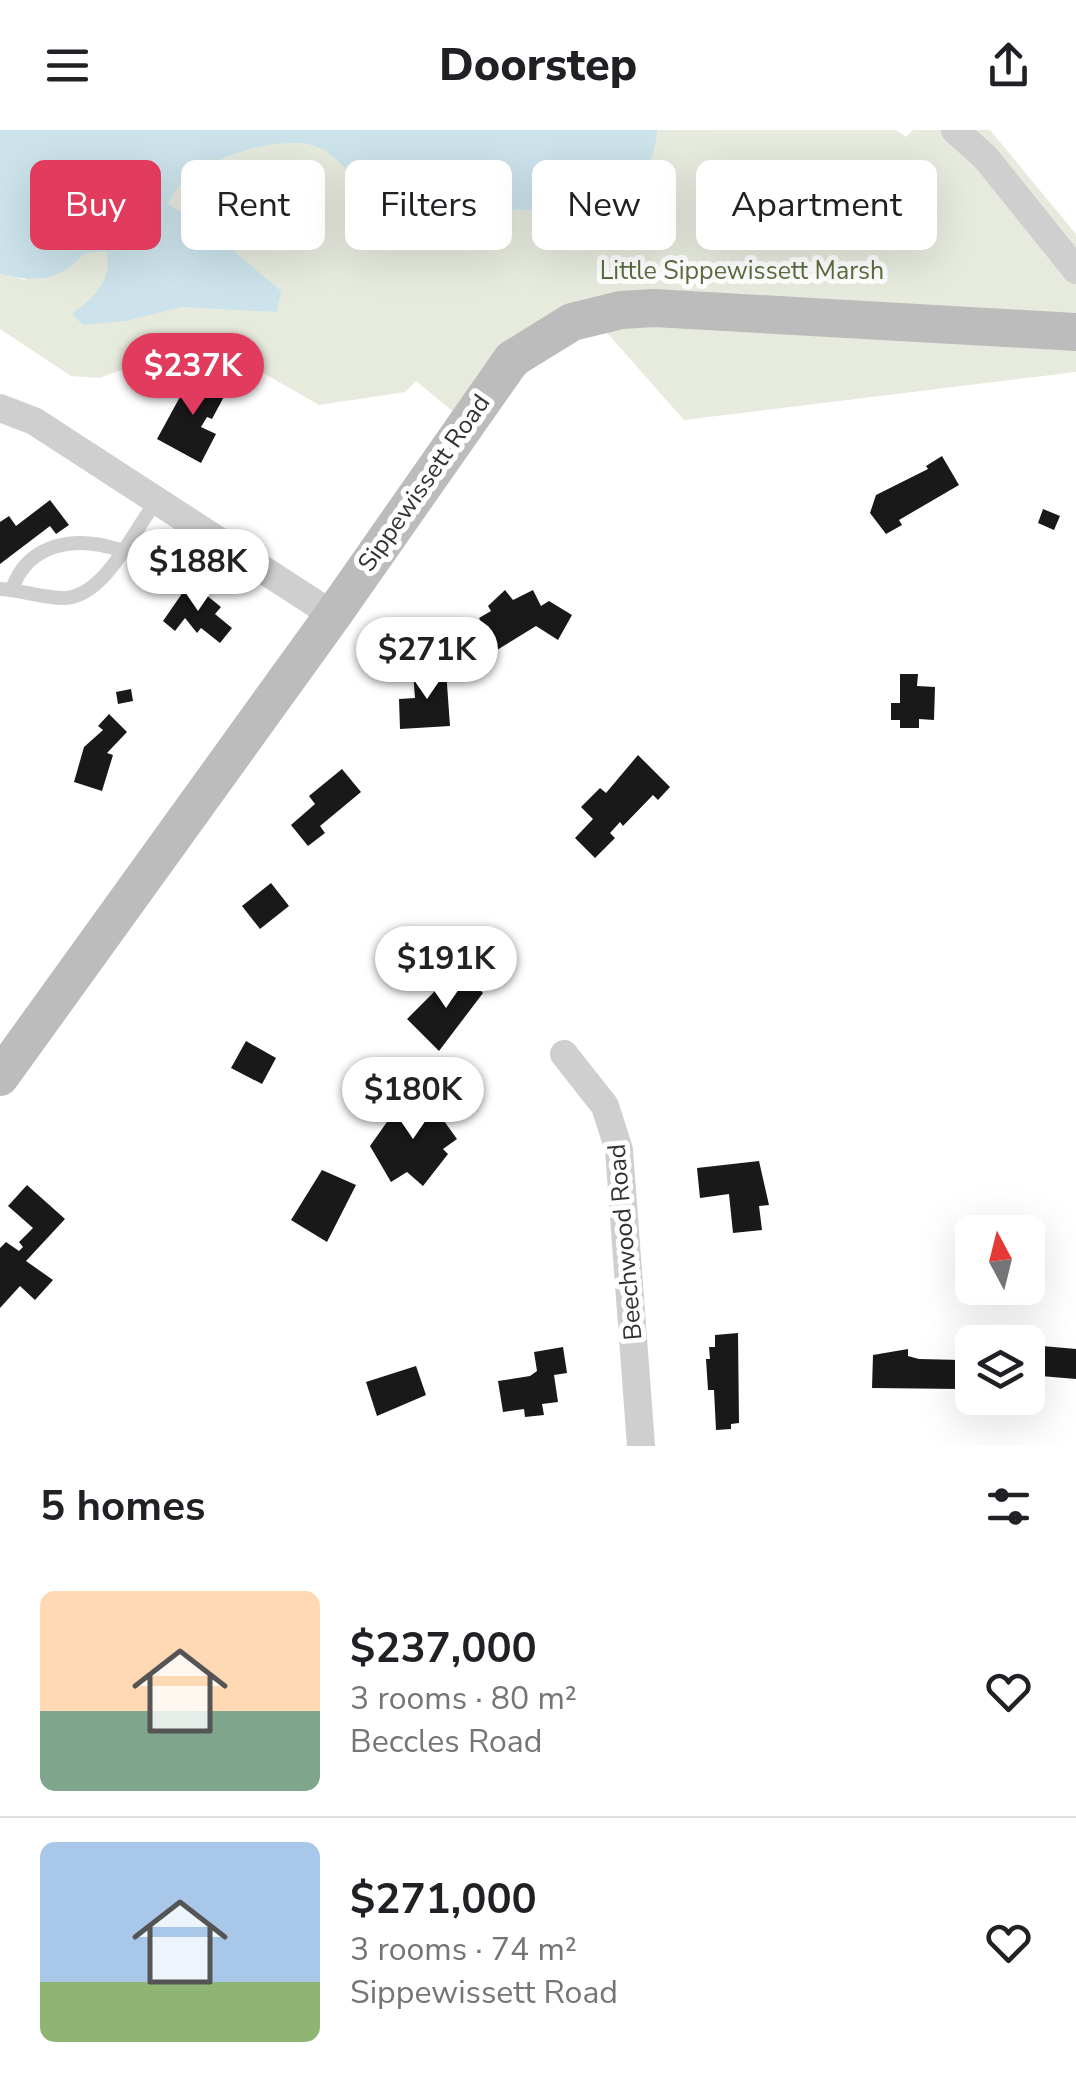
<!DOCTYPE html>
<meta charset="utf-8">
<style>
:root{--surface:#fff;--page:#f6f6f6;--text:#202124;--muted:#757577;--line:#e0e0e0;--accent:#e13c5e}
body{margin:0;font-family:"Nunito Sans",sans-serif;background:var(--page);color:var(--text);height:100vh;display:flex;flex-direction:column;font-size:38px;white-space:nowrap}
*{box-sizing:border-box;margin:0}
p{font-size:32px;color:var(--muted)}
.icon{flex:none;width:55px;height:55px;fill:none;stroke:currentColor;stroke-width:2;stroke-linecap:round;stroke-linejoin:round}
.map{position:relative;height:1316px;overflow:hidden}
.sheet{display:flex;flex-direction:column;background:var(--surface);flex:1}
.sheet>*{flex:none}
.banner{position:absolute;left:30px;top:30px;width:1018px;height:90px;display:flex;gap:20px}
.needle{width:65px;rotate:353deg}
.tools{position:absolute;left:955px;top:1085px;display:grid;gap:20px}
.tools a{display:grid;place-items:center;width:90px;height:90px;border-radius:15px;background:var(--surface);box-shadow:0 10px 40px #0002;font-size:50px}
.price{position:absolute;translate:-50% -85px;padding:0 22px;border-radius:35px;background:#fff;color:#222;font-size:32px;line-height:65px;filter:drop-shadow(0 2px 5px #0008)}
.price::after{content:'';position:absolute;left:50%;top:60px;width:30px;height:22px;margin-left:-15px;background:inherit;clip-path:polygon(0 0,100% 0,50% 100%)}
.price.selected{background:var(--accent);color:#fff}
ul{padding:0;list-style:none}
li{display:flex;align-items:center;gap:30px;height:250px;padding:0 40px}
li+li{border-top:2px solid var(--line)}
li span{display:grid;place-items:center;flex:none;width:280px;height:200px;border-radius:15px;color:#555}
li>.icon{margin-inline-start:auto}
span .icon{width:120px;height:120px;fill:#fffc;stroke-width:1}
li b{font-size:42px}
h2{display:flex;justify-content:space-between;align-items:center;height:120px;padding:0 40px;font-size:42px}
.tag{padding:0 35px;border-radius:15px;background:var(--surface);box-shadow:0 10px 40px #0002;font-size:35px;line-height:90px}
.tag.selected{background:var(--accent);color:#fff}
header{display:flex;justify-content:space-between;align-items:center;height:130px;padding:0 40px;background:var(--surface);font-size:45px;font-weight:800}
.map>svg:first-child{display:block}
</style>
<header><svg class="icon" aria-label="menu" viewBox="0 0 24 24"><path d="M4 6h16M4 12h16M4 18h16"/></svg>Doorstep<svg class="icon" aria-label="share" viewBox="0 0 24 24"><path d="M12 15V3M7 8l5-5 5 5M5 13v7h14v-7"/></svg></header>
<div class="map">
<svg width="1076" height="1316" viewBox="0 0 1076 1316">
<rect width="100%" height="100%" fill="#fff"/>
<path fill="#e7ebde" d="M0,0H896L906,7L913,0H990L1076,104V242L684,290L593,187C545,212 511,262 479,303L416,251L405,262L319,275L218,217L189,216L99,248L71,246L0,199V144L26,150Z"/>
<path fill="#cce3eb" d="M0,0H657C653,82 561,82 501,79C479,78 456,80 433,74C423,72 414,66 405,64C397,62 389,64 382,63C352,57 339,19 307,14C266,7 183,34 168,74L207,98L281,161L277,182L182,177L126,191L83,195L72,184C93,169 114,149 106,121L83,124C62,151 33,153 0,144Z"/>
<g fill="#191919">
<polygon points="193,243 227,261 212,289 207,287 201,297 216,304 201,333 157,309"/>
<polygon points="942,326 959,355 899,390 902,395 886,404 870,383 876,365 928,339 926,336"/>
<polygon points="50,370 69,395 56,404 50,396 0,434 0,392 9,386 16,396"/>
<polygon points="1043,379 1060,386 1054,400 1038,393"/>
<polygon points="190,452 221,477 215,484 232,498 220,513 201,498 197,503 185,488 175,501 163,491"/>
<polygon points="505,460 513,470 533,460 541,476 549,471 572,485 558,510 536,496 497,520 479,488 491,481 488,476"/>
<polygon points="446,540 450,596 400,599 399,569 415,568 413,542"/>
<polygon points="900,544 918,544 917,556 935,557 934,590 919,589 919,598 900,598 900,590 891,590 891,573 900,573"/>
<polygon points="131,559 133,571 118,574 116,562"/>
<polygon points="109,584 127,602 107,623 113,625 102,661 74,652 84,617 103,600 98,596"/>
<polygon points="638,625 670,657 658,670 653,665 623,696 620,692 610,703 615,708 595,728 575,708 593,689 581,677 600,658 606,663"/>
<polygon points="342,639 361,662 320,696 325,703 308,716 291,695 315,674 309,666"/>
<polygon points="271,753 289,776 260,799 242,776"/>
<polygon points="462,842 483,863 439,921 407,889 438,858 442,862"/>
<polygon points="246,911 276,928 262,954 231,938"/>
<polygon points="406,965 439,984 457,1009 443,1019 448,1024 423,1056 407,1042 391,1052 370,1016"/>
<polygon points="759,1031 769,1075 759,1076 762,1100 733,1103 729,1064 700,1068 697,1038"/>
<polygon points="322,1040 356,1055 327,1112 291,1090"/>
<polygon points="27,1055 65,1089 26,1131 53,1150 35,1170 20,1156 0,1178 0,1118 6,1112 19,1121 23,1117 19,1112 33,1098 8,1076"/>
<polygon points="738,1203 739,1293 731,1294 731,1299 716,1300 714,1260 708,1260 706,1229 710,1229 709,1217 715,1217 715,1205"/>
<polygon points="1031,1215 1076,1219 1076,1249 1029,1245"/>
<polygon points="563,1217 567,1243 554,1245 558,1272 542,1274 544,1285 525,1287 524,1279 503,1282 498,1251 530,1246 537,1241 534,1222"/>
<polygon points="908,1219 908,1226 919,1229 961,1230 961,1259 872,1258 873,1225"/>
<polygon points="416,1236 426,1265 377,1286 366,1252"/>
</g>
<g fill="none" stroke-linecap="round" stroke-linejoin="round">
<g stroke="#cfcfcf" stroke-width="14">
<path d="M0,459C21,460 42,468 63,468C104,468 133,402 155,373"/>
<path d="M12,459C29,411 77,406 120,420"/>
</g>
<g stroke="#cfcfcf" stroke-width="28">
<polyline points="955,0 986,28 1076,140"/>
<polyline points="0,278 34,291 333,485"/>
<polyline points="564,924 605,976 619,1020 641,1316"/>
</g>
<polyline stroke="#bcbcbc" stroke-width="38" points="0,947 333,485 512,229 572,192 621,180 654,178 1076,202"/>
</g>
<g text-anchor="middle" dominant-baseline="central" stroke-width="10" stroke-linejoin="round" paint-order="stroke">
<g font-size="25" fill="#5b6e40" stroke="#fff">
<text x="742" y="141">Little Sippewissett Marsh</text>
</g>
<g font-size="25" fill="#323232" stroke="#fff">
<text transform="translate(424 353) rotate(-55)">Sippewissett Road</text>
<text transform="translate(625 1112) rotate(-95)">Beechwood Road</text>
</g>
</g>
</svg>
<div class="tools">
<a><svg class="needle" viewBox="-14 -14 28 28"><path d="M0-13l5 13h-10z" fill="#e53935"/><path d="M0 13l5-13h-10z" fill="#757577"/></svg></a>
<a><svg class="icon" aria-label="layers" viewBox="0 0 24 24"><path d="M12 4l9 5-9 5-9-5zM3 14l9 5 9-5"/></svg></a>
</div>
<b class="price selected" style="left:193px;top:288px">$237K</b>
<b class="price" style="left:198px;top:484px">$188K</b>
<b class="price" style="left:427px;top:572px">$271K</b>
<b class="price" style="left:446px;top:881px">$191K</b>
<b class="price" style="left:413px;top:1012px">$180K</b>
<div class="banner">
<a class="tag selected">Buy</a>
<a class="tag">Rent</a>
<a class="tag">Filters</a>
<a class="tag">New</a>
<a class="tag">Apartment</a>
</div>
</div>
<section class="sheet">
<h2>5 homes<svg class="icon" aria-label="filters" viewBox="0 0 24 24"><path d="M4 7h16M4 17h16"/><circle cx="9" cy="7" r="2"/><circle cx="15" cy="17" r="2"/></svg></h2>
<ul>
<li><span style="background:linear-gradient(#ffd9b3 60%,#7fa58c 0)"><svg class="icon" aria-label="home" viewBox="0 0 24 24"><path d="M3 11l9-7 9 7M6 9v11h12V9"/></svg></span><div><b>$237,000</b><p>3 rooms · 80 m²</p><p>Beccles Road</p></div><svg class="icon" aria-label="heart" viewBox="0 0 24 24"><path d="M12 20l-8-8c-3-5 5-10 8-4 3-6 11-1 8 4z"/></svg></li>
<li><span style="background:linear-gradient(#a9c7e8 70%,#8fb573 0)"><svg class="icon" aria-label="home" viewBox="0 0 24 24"><path d="M3 11l9-7 9 7M6 9v11h12V9"/></svg></span><div><b>$271,000</b><p>3 rooms · 74 m²</p><p>Sippewissett Road</p></div><svg class="icon" aria-label="heart" viewBox="0 0 24 24"><path d="M12 20l-8-8c-3-5 5-10 8-4 3-6 11-1 8 4z"/></svg></li>
</ul>
</section>
